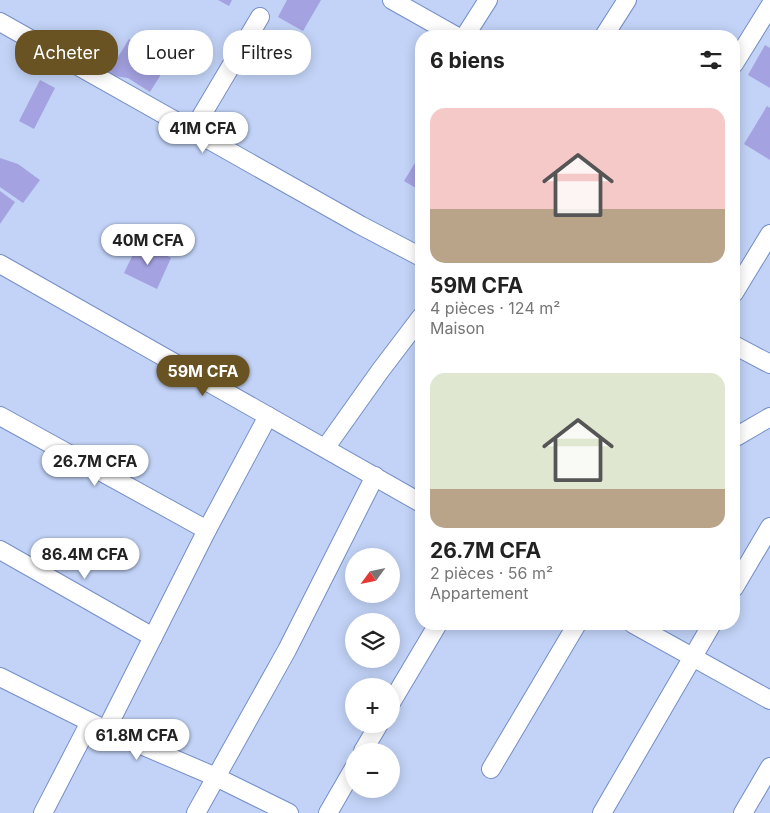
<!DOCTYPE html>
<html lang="fr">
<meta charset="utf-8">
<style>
:root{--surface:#fff;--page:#f6f6f6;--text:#222;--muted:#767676;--accent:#695322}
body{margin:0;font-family:Inter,sans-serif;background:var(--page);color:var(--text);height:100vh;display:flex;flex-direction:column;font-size:19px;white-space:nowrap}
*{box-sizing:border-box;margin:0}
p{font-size:16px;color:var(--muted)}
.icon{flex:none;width:28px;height:28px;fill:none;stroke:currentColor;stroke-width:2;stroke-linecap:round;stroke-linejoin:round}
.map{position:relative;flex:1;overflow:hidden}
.panel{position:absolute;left:415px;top:30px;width:325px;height:600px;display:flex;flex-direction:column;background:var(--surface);border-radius:20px;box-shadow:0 2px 12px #0003}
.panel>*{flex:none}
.guide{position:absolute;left:15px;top:30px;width:325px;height:45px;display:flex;gap:10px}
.needle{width:32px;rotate:237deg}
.fabs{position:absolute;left:345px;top:548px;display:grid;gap:10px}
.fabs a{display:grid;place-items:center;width:55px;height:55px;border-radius:50%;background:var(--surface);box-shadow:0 2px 12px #0003;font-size:25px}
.price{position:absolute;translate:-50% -42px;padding:0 11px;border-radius:18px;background:#fff;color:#222;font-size:16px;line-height:32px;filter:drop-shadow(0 1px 2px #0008)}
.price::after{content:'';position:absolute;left:50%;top:30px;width:15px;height:11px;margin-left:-8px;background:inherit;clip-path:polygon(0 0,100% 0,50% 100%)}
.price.current{background:var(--accent);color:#fff}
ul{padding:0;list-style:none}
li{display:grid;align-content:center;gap:10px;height:265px;padding:0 15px}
li span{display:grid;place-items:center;height:155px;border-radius:15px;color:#555}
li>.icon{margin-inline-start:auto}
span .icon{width:90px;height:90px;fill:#fffc;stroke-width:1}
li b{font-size:21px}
h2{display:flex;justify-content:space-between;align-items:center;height:60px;padding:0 15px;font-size:21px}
.tag{padding:0 18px;border-radius:20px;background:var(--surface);box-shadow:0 2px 12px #0003;font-size:18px;line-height:45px}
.tag.current{background:var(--accent);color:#fff}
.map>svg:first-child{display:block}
</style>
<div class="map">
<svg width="770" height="813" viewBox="0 0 770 813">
<rect width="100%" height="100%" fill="#c2d3f7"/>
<g fill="#a4a2e0">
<polygon points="218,0 232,0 229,6"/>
<polygon points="287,0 321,0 303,31 278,17"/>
<polygon points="129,39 168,63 150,92 128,78 107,75"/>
<polygon points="765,45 770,48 770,88 748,75"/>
<polygon points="40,80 55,88 34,129 19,121"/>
<polygon points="767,106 770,108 770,160 744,144"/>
<polygon points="0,158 18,164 40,180 23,203 0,187"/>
<polygon points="418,158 421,160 421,191 404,181"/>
<polygon points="0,191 15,202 0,224"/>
<polygon points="139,242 171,258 157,289 124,273"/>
</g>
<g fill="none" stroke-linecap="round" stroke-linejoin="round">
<defs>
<g id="minor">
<polyline points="392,0 456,36"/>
<polyline points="0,22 360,225 421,257"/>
<polyline points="465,36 488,0"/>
<polyline points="604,36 627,0"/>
<polyline points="734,64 770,6"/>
<polyline points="193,130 260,17"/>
<polyline points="0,264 421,503"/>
<polyline points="734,293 770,234"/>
<polyline points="734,345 770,364"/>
<polyline points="0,416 207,530"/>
<polyline points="734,438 770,417"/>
<polyline points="326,447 380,371 421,317"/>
<polyline points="0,550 153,637"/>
<polyline points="734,588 770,527"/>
<polyline points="633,624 770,700"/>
<polyline points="0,677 106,730 216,777 289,813"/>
<polyline points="391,703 438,624"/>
<polyline points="106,730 207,530 268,416"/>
<polyline points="363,751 379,724"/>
<polyline points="491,769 577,624"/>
<polyline points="43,813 90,722"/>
<polyline points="196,813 287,650 375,476"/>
<polyline points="328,813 354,768"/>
<polyline points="602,813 712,624"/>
<polyline points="743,813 770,767"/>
</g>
</defs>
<use href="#minor" stroke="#748ec6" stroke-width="20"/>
<use href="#minor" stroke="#fff" stroke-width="18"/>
</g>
</svg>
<div class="fabs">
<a><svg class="needle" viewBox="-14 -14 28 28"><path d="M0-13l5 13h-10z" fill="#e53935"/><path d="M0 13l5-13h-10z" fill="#767676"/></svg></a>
<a><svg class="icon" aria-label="layers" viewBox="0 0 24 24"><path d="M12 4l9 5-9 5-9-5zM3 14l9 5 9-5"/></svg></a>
<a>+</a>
<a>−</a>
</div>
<b class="price" style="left:203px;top:154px">41M CFA</b>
<b class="price" style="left:148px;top:266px">40M CFA</b>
<b class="price current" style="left:203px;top:397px">59M CFA</b>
<b class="price" style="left:95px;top:487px">26.7M CFA</b>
<b class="price" style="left:85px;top:580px">86.4M CFA</b>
<b class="price" style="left:137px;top:761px">61.8M CFA</b>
<div class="guide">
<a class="tag current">Acheter</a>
<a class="tag">Louer</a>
<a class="tag">Filtres</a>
</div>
<section class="panel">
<h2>6 biens<svg class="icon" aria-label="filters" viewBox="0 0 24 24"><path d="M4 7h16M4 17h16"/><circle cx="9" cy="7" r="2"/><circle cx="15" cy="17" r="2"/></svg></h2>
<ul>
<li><span style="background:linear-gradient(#f6c9c9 65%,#b9a48a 0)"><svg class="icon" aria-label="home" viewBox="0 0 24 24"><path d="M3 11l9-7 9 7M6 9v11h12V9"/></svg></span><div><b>59M CFA</b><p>4 pièces · 124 m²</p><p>Maison</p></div></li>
<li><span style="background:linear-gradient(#dfe7d0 75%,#b9a48a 0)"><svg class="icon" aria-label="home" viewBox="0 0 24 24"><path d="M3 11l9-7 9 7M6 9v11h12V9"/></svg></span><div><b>26.7M CFA</b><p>2 pièces · 56 m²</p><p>Appartement</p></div></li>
</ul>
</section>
</div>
